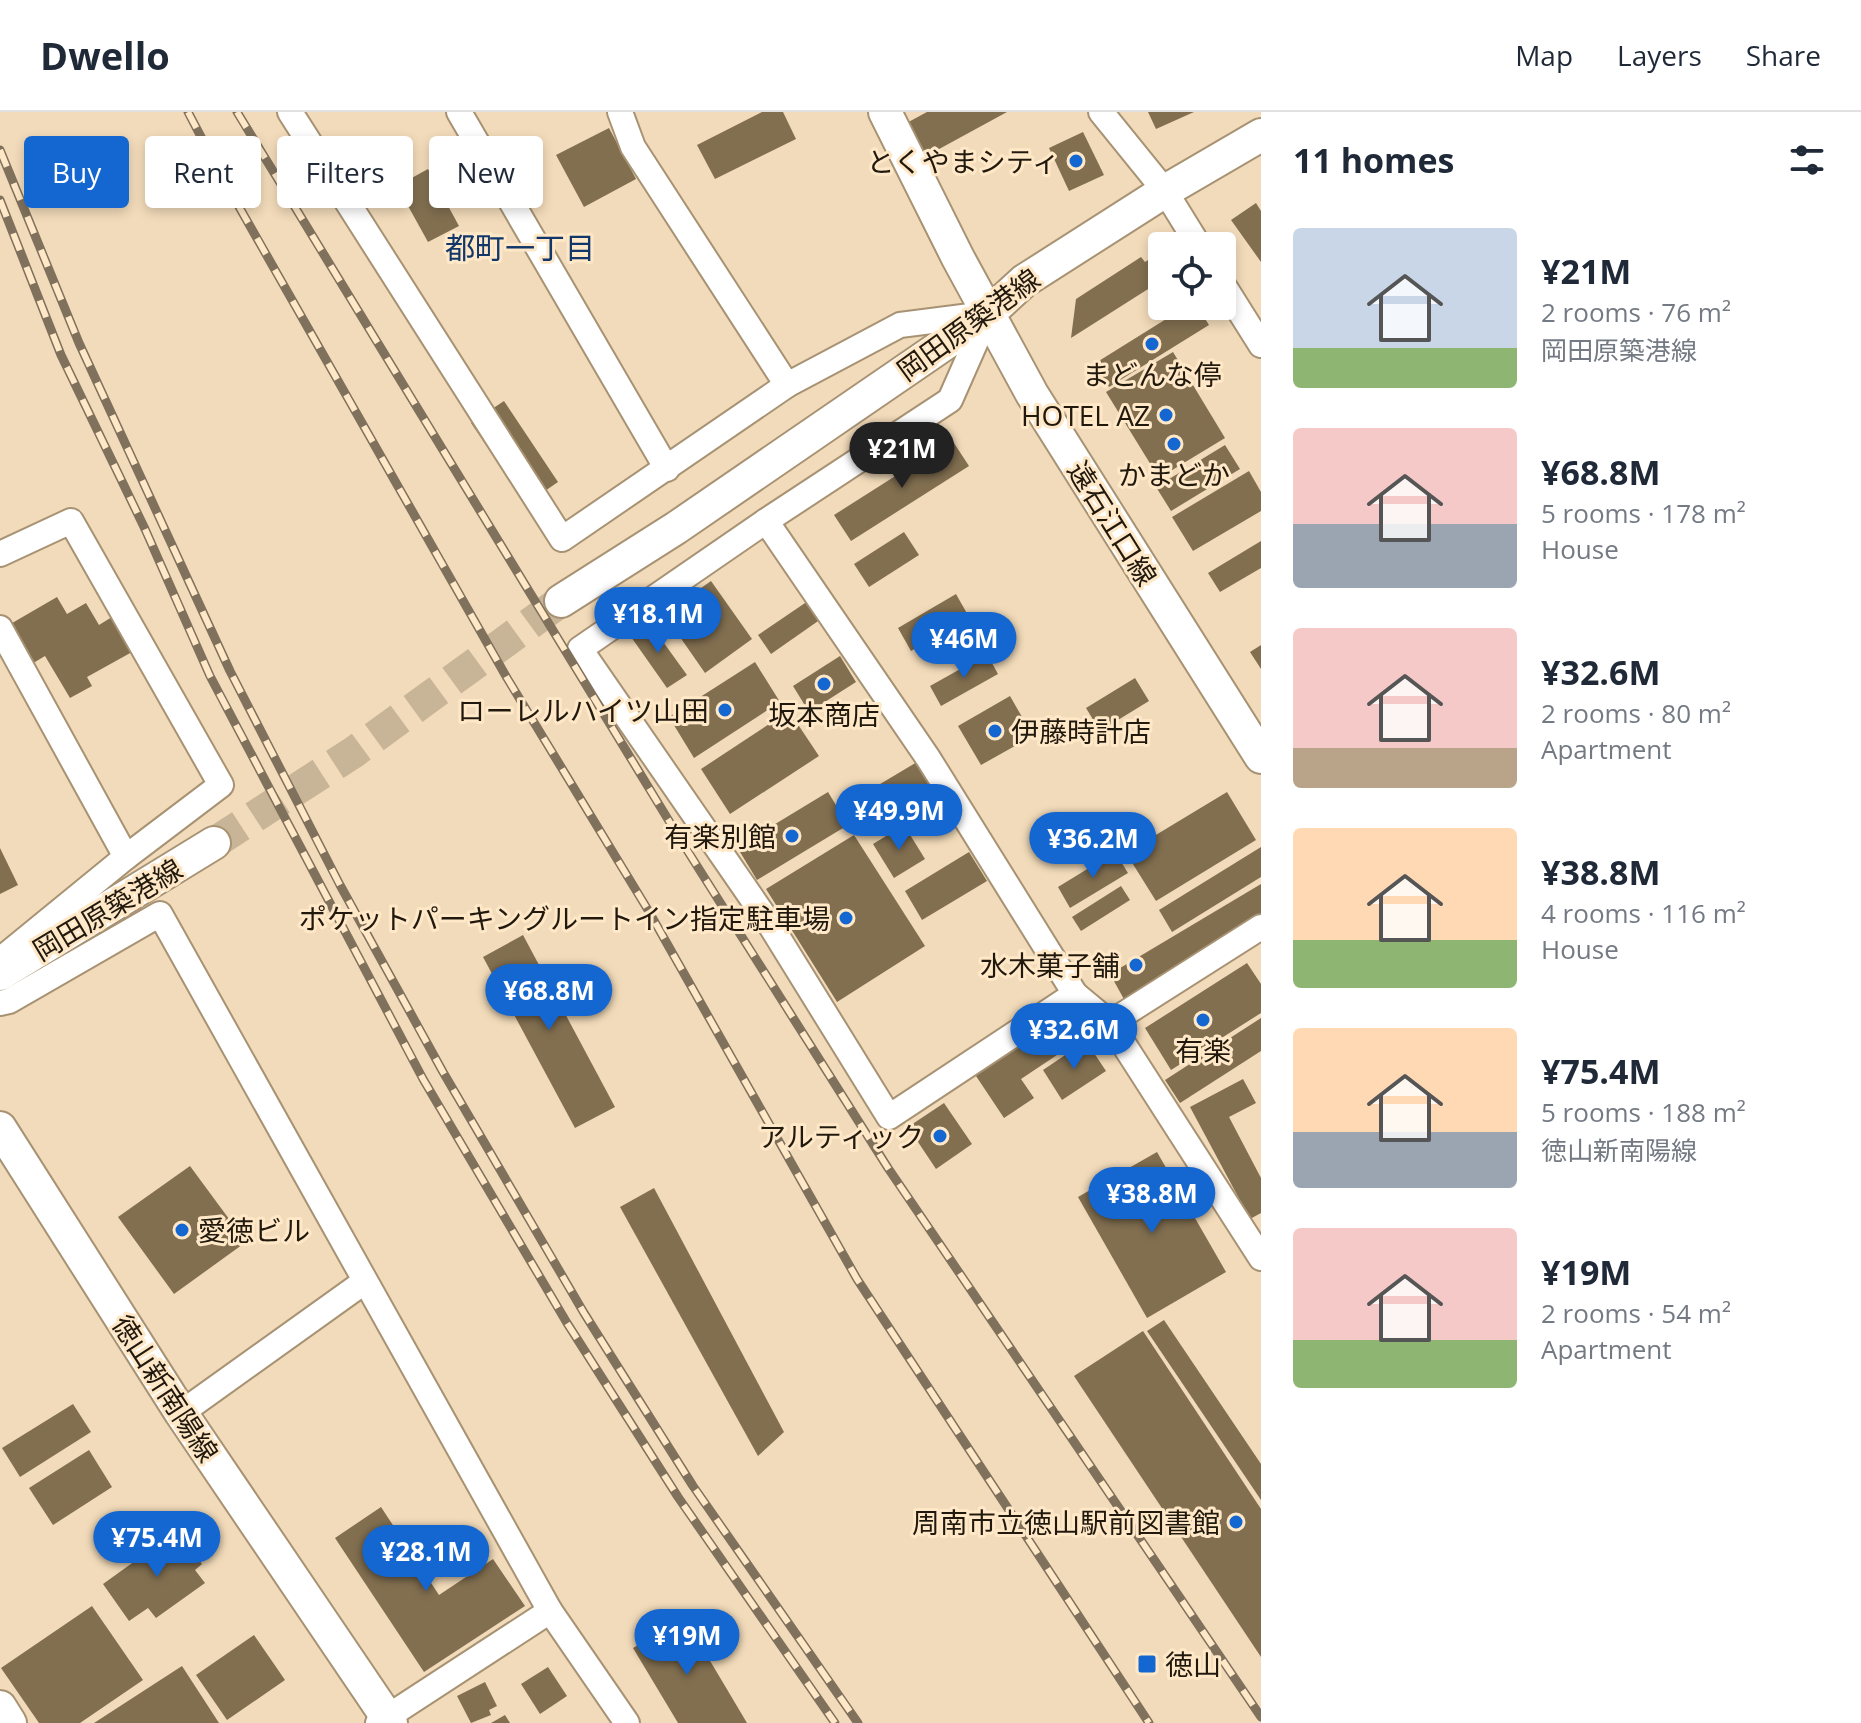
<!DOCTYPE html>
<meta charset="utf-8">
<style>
:root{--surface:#fff;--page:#f2f2f3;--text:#1f2937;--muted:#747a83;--line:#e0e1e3;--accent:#1466d0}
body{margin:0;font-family:"Open Sans","Noto Sans JP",sans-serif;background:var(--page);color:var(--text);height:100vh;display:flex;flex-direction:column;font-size:30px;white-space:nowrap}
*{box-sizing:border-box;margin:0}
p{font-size:26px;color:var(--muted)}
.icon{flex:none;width:44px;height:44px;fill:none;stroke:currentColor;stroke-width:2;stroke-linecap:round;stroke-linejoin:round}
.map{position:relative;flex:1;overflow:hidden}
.drawer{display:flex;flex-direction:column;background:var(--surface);width:600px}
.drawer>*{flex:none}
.banner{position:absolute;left:24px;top:24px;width:760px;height:72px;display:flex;gap:16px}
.tools{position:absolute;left:1148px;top:120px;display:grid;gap:16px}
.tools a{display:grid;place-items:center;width:88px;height:88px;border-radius:8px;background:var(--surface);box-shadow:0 4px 12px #0003;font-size:40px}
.price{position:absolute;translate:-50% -68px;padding:0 18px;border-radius:28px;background:var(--accent);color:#fff;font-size:26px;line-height:52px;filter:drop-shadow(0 2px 4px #0008)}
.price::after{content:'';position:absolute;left:50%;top:48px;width:24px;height:18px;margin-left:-12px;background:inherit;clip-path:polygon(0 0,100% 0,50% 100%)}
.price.selected{background:#222;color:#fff}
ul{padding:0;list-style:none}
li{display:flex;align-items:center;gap:24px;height:200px;padding:0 32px}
li span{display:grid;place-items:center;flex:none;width:224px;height:160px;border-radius:8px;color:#555}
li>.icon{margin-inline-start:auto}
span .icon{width:96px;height:96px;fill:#fffc;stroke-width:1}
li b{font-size:34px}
h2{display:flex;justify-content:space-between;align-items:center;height:96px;padding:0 32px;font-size:34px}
.tag{padding:0 28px;border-radius:8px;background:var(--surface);box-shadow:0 4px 12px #0003;font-size:28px;line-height:72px}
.tag.selected{background:var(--accent);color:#fff}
header{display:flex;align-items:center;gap:48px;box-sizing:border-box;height:112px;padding:0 40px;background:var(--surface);border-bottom:2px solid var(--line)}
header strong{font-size:38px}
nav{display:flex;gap:44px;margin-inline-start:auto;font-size:28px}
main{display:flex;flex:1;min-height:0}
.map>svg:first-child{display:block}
</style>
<header>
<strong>Dwello</strong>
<nav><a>Map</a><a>Layers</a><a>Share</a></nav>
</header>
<main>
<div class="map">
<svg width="1261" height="1611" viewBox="0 0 1261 1611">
<rect width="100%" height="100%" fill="#f2dbba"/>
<g fill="#826f50">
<polygon points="762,0 783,0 796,27 715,67 697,33"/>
<polygon points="927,0 1007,0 908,54 890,20"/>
<polygon points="1148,0 1194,0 1156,17"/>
<polygon points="609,16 636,67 584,95 556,43"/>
<polygon points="1083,20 1104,63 1069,79 1049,36"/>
<polygon points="375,24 396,59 339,93 318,58"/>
<polygon points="428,57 459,114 428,130 397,74"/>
<polygon points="1256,91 1261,99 1261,150 1231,108"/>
<polygon points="1162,139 1162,176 1159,178 1156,172 1071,226 1076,187 1141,145 1145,150"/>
<polygon points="1187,194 1197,194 1209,213 1109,275 1094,252"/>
<polygon points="1173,240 1225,326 1159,366 1106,280"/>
<polygon points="504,289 558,370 526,392 471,311"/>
<polygon points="952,328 969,354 851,429 834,403"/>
<polygon points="1225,333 1240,357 1171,399 1156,375"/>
<polygon points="1249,359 1261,380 1261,399 1193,439 1172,405"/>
<polygon points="904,420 919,443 869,475 854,452"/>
<polygon points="1261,429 1261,456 1220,480 1208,461"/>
<polygon points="711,469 752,527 705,561 664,502"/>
<polygon points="956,482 969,505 911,539 898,516"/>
<polygon points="57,485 67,502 86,491 99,513 112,505 132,540 87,565 92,574 70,586 45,544 30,553 7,514"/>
<polygon points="808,489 821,507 771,542 758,523"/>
<polygon points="648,509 687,563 667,576 629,522"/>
<polygon points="1261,533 1261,557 1250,540"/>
<polygon points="987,542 998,562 941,594 930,574"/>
<polygon points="840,544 856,570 809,600 793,574"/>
<polygon points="755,550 780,590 694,646 669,605"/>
<polygon points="1135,566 1149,589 1100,619 1086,596"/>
<polygon points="1010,584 1033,624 981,653 958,614"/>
<polygon points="789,599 819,644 730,702 701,657"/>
<polygon points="917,650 930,673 858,715 845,693"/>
<polygon points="828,680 848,713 757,768 737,735"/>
<polygon points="1227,680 1256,728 1156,789 1126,741"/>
<polygon points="904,713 925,747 894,766 873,732"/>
<polygon points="854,723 925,834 837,890 766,777"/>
<polygon points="1261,735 1261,765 1172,820 1159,798"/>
<polygon points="0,736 18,773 0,782"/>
<polygon points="969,740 987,769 922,808 905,779"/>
<polygon points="1115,740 1128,761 1070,796 1058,775"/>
<polygon points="1261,772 1261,808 1125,889 1110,862"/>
<polygon points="1121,774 1130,788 1081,819 1072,805"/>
<polygon points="523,823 615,995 575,1016 483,845"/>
<polygon points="1247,851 1261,872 1261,901 1171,958 1145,916"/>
<polygon points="1067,899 1084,925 1021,967 1034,986 1004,1006 974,961"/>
<polygon points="1261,906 1261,939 1180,991 1165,968"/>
<polygon points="1086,929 1106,959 1062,988 1043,958"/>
<polygon points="1243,967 1256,991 1229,1005 1261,1066 1261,1101 1250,1107 1190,995"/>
<polygon points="944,991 972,1032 936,1057 908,1015"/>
<polygon points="1157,1040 1226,1160 1147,1206 1078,1085"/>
<polygon points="190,1054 246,1130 174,1182 118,1105"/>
<polygon points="654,1076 784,1320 758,1344 620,1095"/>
<polygon points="1164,1208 1261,1352 1261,1388 1147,1219"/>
<polygon points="1143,1219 1261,1397 1261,1545 1074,1264"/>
<polygon points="73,1292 91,1320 20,1365 2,1336"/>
<polygon points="89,1338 112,1375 53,1413 29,1376"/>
<polygon points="381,1395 439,1483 493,1447 525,1494 424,1560 335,1426"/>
<polygon points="178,1418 202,1452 195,1458 205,1471 156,1506 148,1496 129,1509 103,1472"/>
<polygon points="92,1494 143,1568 80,1611 39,1611 1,1556"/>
<polygon points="684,1505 747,1611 678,1611 633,1536"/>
<polygon points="254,1523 285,1568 227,1608 196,1563"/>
<polygon points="182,1554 219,1611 94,1611"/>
<polygon points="548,1555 567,1584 540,1602 521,1572"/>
<polygon points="485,1570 497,1594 489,1598 491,1603 471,1611 457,1584"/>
<polygon points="505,1603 510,1611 491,1611"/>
</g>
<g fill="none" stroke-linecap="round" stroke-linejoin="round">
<polyline stroke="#c8b497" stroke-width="32" stroke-dasharray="32 16" stroke-linecap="butt" points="214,731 354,640 561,489"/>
<defs>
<g id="street">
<polyline points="290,0 562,427 787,273 900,213 986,202"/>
<polyline points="459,0 667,357"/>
<polyline points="620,0 633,35 787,273"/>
<polyline points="1101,0 1165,79 1199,134"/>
<polyline points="1222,171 1261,233"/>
<polyline points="988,202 950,288 766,409 580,537 769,811 889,1005 1075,882"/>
<polyline points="766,409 928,646 1075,882 1110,911 1261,1146"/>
<polyline points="0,442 71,409 221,673 126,745 0,848"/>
<polyline points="0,516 126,745"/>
<polyline points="0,891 9,889 160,802 550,1499 627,1611"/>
<polyline points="1110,911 1261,815"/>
<polyline points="181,1301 364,1170"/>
<polyline points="378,1611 550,1499"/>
</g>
<g id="secondary">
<polyline points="885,0 958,146 1032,282 1261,645"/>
<polyline points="561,489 676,416 988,202 1024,169 1165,79 1261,23"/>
<polyline points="0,862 214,731"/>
<polyline points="0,1016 181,1301 391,1611"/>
<polyline points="0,1595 10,1611"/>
</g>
</defs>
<use href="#street" stroke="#a79273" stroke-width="28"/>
<use href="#secondary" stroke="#a79273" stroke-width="36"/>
<use href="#street" stroke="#fff" stroke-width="24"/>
<use href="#secondary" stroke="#fff" stroke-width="32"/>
<defs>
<g id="rail">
<polyline points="188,0 221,63 507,566 648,798 857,1167 1149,1611"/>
<polyline points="237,0 680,727 888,1056 1261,1605"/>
<polyline points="0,38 79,231 230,559 340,773 443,960 584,1201 693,1374 858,1611"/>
<polyline points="0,88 61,243 145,417 210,564 423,967 567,1211 678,1385 835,1611"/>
</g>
</defs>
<use href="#rail" stroke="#80715c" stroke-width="9"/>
<use href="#rail" stroke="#ffe8c7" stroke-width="6" stroke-dasharray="18" stroke-linecap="butt"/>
</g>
<g fill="#1466d0" stroke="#ffe8c7" stroke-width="3">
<circle cx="1076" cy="49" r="8"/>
<circle cx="1152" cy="232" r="8"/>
<circle cx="1166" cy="303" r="8"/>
<circle cx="1174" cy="332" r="8"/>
<circle cx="824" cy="572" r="8"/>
<circle cx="725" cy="598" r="8"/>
<circle cx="995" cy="619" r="8"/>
<circle cx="792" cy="724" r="8"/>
<circle cx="846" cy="806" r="8"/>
<circle cx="1136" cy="853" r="8"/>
<circle cx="1203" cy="908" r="8"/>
<circle cx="940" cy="1024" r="8"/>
<circle cx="182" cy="1118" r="8"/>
<circle cx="1236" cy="1410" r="8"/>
<rect x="1137" y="1542" width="20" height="20" rx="4"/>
</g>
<g text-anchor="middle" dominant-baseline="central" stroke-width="6" stroke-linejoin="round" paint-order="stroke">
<g font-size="28" fill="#21190d" stroke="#ffe8c7" text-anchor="end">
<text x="1060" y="49">とくやまシティ</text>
<text x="1152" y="262" text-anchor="middle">まどんな停</text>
<text x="1150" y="303">HOTEL AZ</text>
<text x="1174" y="362" text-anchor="middle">かまどか</text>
<text x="709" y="598">ローレルハイツ山田</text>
<text x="824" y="602" text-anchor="middle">坂本商店</text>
<text x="1011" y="619" text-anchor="start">伊藤時計店</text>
<text x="776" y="724">有楽別館</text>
<text x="830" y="806">ポケットパーキングルートイン指定駐車場</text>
<text x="1120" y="853">水木菓子舗</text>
<text x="1203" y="938" text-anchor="middle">有楽</text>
<text x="924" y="1024">アルティック</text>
<text x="198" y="1118" text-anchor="start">愛徳ビル</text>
<text x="1220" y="1410">周南市立徳山駅前図書館</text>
<text x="1165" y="1552" text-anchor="start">徳山</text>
</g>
<g font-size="28" fill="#21190d" stroke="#ffe8c7">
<text transform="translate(968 212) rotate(-36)">岡田原築港線</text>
<text transform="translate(1113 411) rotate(58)">遠石江口線</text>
<text transform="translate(107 797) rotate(-31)">岡田原築港線</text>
<text transform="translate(166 1276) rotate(57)">徳山新南陽線</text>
</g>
<g font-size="30" fill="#11366a" stroke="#ffe8c7">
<text x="520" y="135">都町一丁目</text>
</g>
</g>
</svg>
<div class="tools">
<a><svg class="icon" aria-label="locate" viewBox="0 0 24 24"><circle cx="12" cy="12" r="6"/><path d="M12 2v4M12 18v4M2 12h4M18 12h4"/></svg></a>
</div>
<b class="price selected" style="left:902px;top:378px">¥21M</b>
<b class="price" style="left:658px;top:543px">¥18.1M</b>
<b class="price" style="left:964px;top:568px">¥46M</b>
<b class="price" style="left:899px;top:740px">¥49.9M</b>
<b class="price" style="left:1093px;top:768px">¥36.2M</b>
<b class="price" style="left:549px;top:920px">¥68.8M</b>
<b class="price" style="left:1074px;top:959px">¥32.6M</b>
<b class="price" style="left:1152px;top:1123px">¥38.8M</b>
<b class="price" style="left:157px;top:1467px">¥75.4M</b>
<b class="price" style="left:426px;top:1481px">¥28.1M</b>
<b class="price" style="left:687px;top:1565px">¥19M</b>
<div class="banner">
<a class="tag selected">Buy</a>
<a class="tag">Rent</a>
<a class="tag">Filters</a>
<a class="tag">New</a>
</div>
</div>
<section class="drawer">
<h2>11 homes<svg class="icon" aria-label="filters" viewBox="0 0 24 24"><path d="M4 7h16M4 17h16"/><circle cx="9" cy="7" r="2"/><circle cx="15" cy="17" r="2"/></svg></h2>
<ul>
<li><span style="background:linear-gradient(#c9d6e8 75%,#8fb573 0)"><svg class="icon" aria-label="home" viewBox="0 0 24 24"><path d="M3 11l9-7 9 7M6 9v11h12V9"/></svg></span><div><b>¥21M</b><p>2 rooms · 76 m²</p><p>岡田原築港線</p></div></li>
<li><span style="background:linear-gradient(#f6c9c9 60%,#9aa5b1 0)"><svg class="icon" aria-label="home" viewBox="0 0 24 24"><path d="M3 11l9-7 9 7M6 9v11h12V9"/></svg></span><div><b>¥68.8M</b><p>5 rooms · 178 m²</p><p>House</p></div></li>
<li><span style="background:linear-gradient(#f6c9c9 75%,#b9a48a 0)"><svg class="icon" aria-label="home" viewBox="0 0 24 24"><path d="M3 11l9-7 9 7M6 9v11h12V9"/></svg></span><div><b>¥32.6M</b><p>2 rooms · 80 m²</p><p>Apartment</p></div></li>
<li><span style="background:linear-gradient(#ffd9b3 70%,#8fb573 0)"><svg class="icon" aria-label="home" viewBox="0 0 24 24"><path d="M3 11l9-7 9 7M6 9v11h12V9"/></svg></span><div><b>¥38.8M</b><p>4 rooms · 116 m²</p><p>House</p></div></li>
<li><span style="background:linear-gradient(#ffd9b3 65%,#9aa5b1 0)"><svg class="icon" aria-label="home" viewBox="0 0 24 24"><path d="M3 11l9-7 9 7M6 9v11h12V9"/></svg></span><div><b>¥75.4M</b><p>5 rooms · 188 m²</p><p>徳山新南陽線</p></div></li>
<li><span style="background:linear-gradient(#f6c9c9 70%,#8fb573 0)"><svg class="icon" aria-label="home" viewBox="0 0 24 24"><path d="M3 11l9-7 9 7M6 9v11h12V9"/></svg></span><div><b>¥19M</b><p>2 rooms · 54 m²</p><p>Apartment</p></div></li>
</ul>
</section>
</main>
